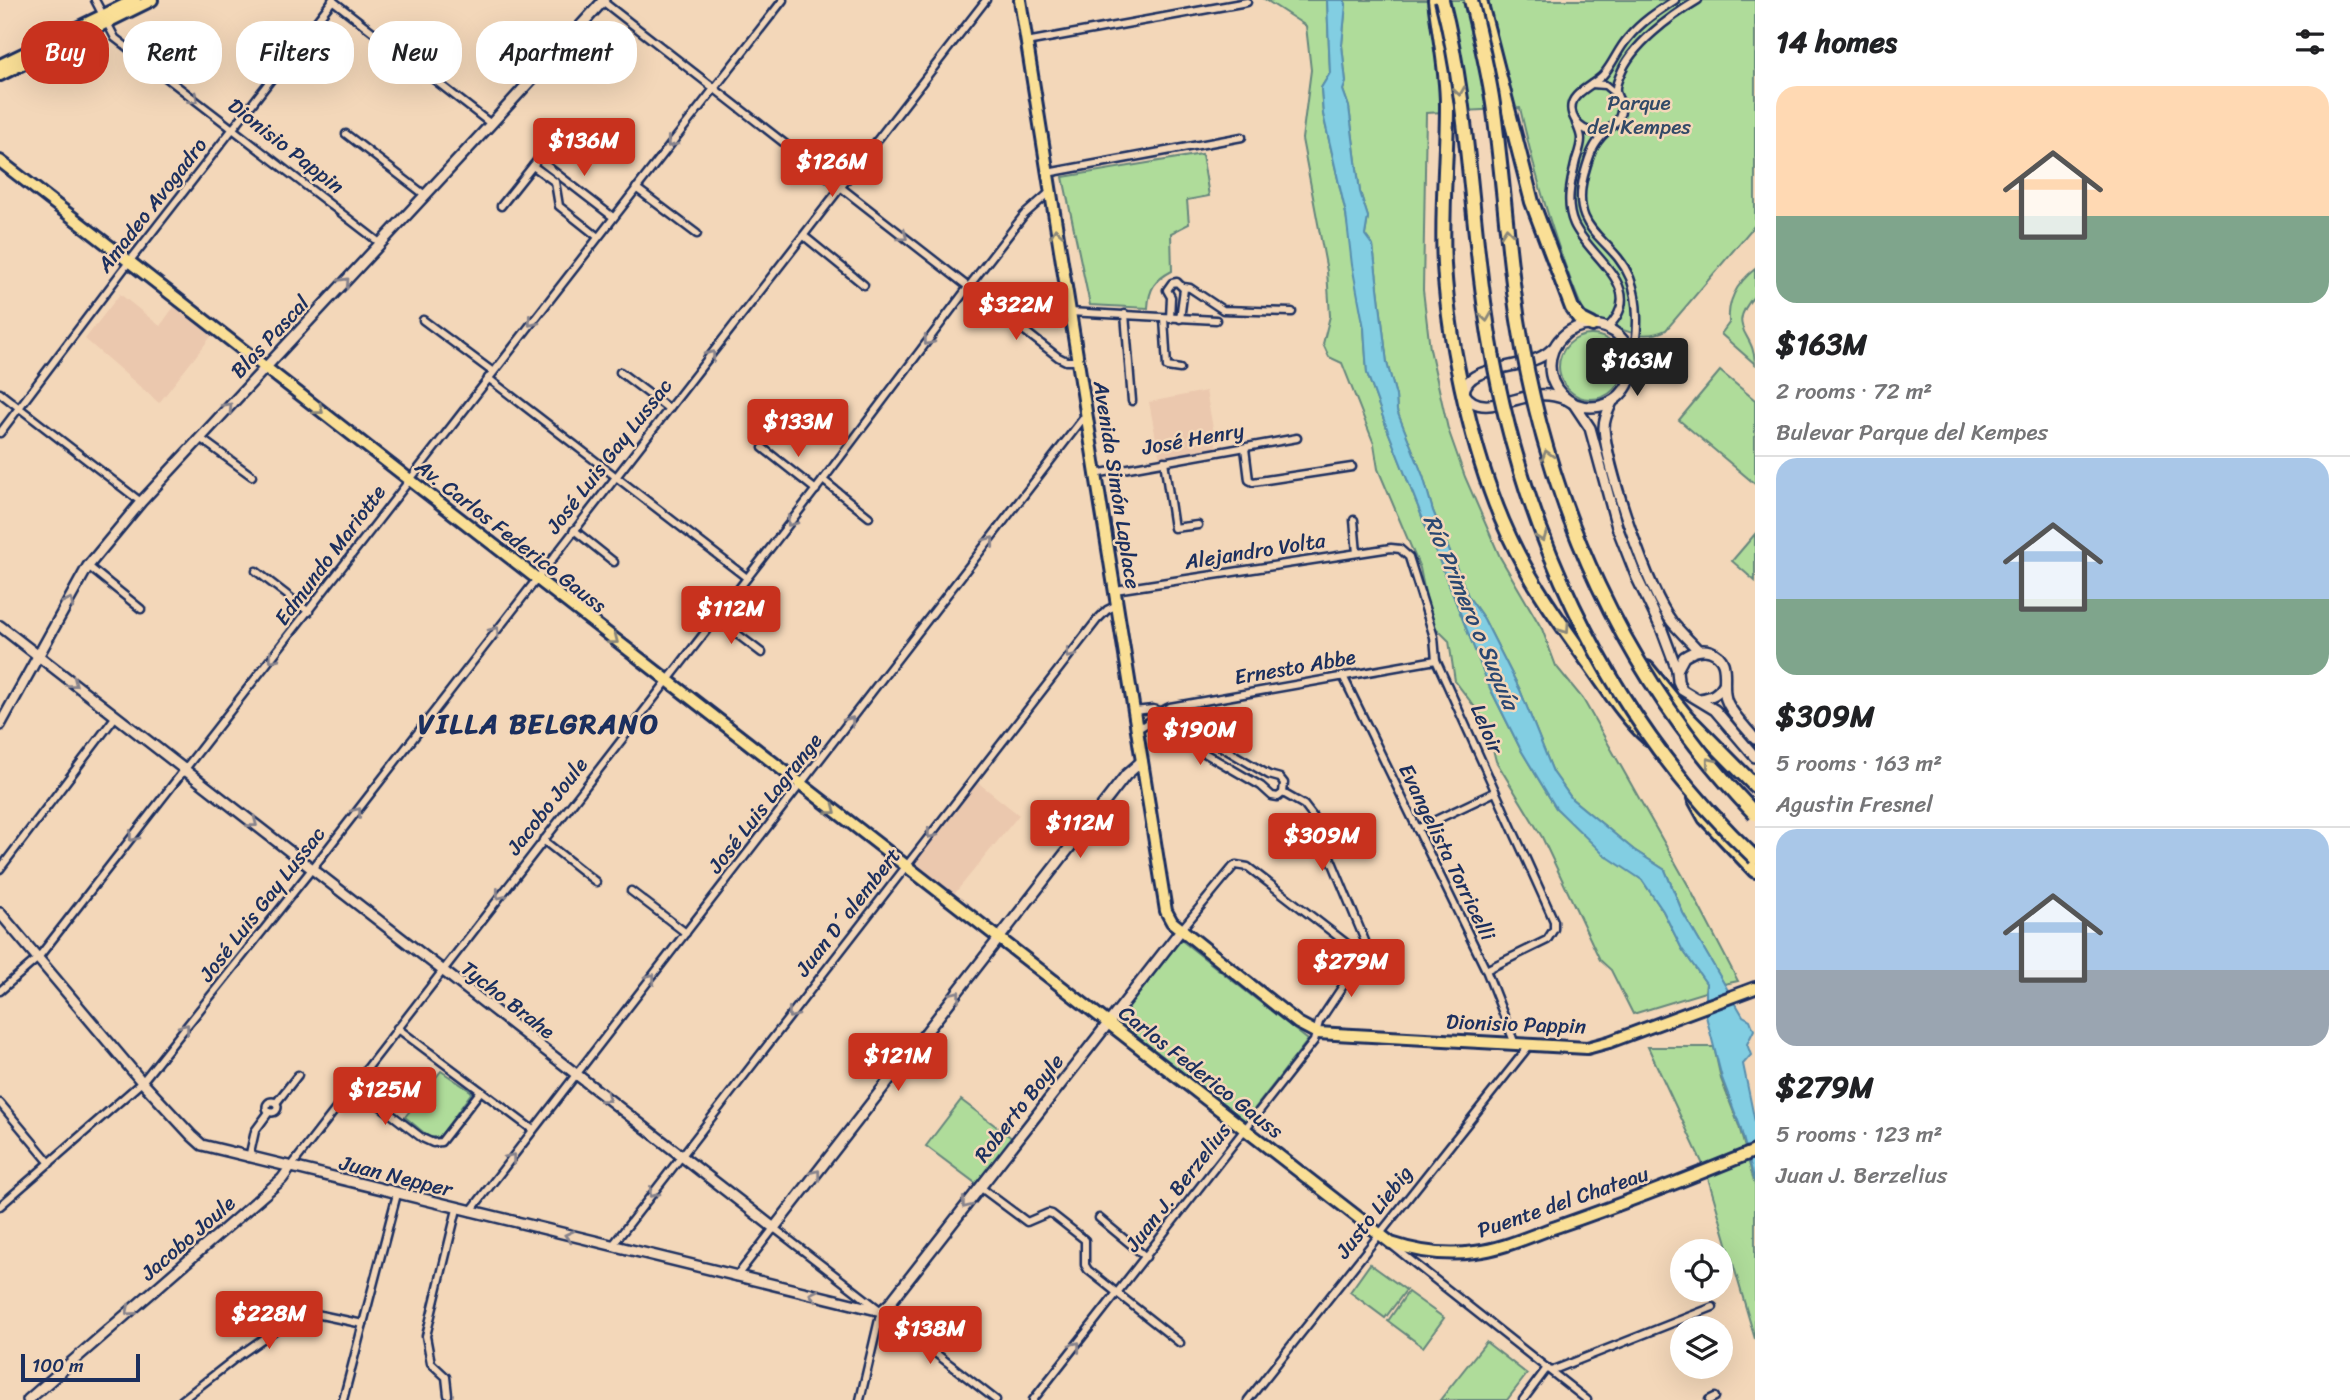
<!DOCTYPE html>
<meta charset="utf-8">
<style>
:root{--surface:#fff;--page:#f2f2f2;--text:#202124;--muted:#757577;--line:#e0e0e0;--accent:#c8321e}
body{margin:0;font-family:Sriracha,sans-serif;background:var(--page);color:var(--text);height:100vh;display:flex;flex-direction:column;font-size:26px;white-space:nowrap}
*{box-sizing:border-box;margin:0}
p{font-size:23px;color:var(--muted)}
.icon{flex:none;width:38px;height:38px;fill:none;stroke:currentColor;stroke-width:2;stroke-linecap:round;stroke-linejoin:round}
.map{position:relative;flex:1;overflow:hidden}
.drawer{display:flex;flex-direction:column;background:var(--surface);width:595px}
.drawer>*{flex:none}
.top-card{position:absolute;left:21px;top:21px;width:665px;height:63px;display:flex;gap:14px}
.fabs{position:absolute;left:1670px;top:1239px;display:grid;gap:14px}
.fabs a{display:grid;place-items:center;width:63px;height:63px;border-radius:50%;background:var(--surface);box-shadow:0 7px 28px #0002;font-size:35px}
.scale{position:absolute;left:21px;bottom:18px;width:119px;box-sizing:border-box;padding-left:7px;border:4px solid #1b2f5e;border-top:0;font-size:19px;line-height:24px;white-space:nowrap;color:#1b2f5e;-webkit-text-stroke:5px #f3d7b9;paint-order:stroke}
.price{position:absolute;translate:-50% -60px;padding:0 16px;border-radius:7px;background:var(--accent);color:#fff;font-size:23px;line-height:46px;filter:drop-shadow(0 2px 4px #0008)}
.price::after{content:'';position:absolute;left:50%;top:42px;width:21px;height:16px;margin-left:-10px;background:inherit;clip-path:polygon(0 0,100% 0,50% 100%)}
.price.current{background:#222;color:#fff}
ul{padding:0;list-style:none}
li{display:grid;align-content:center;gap:14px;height:371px;padding:0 21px}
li+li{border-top:2px solid var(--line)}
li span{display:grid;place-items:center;height:217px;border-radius:21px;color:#555}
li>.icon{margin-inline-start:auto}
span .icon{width:126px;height:126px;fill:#fffc;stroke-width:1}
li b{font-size:30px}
h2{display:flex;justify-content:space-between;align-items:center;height:84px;padding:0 21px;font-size:30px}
.tag{padding:0 24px;border-radius:28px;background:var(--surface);box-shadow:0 7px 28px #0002;font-size:24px;line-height:63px}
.tag.current{background:var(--accent);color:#fff}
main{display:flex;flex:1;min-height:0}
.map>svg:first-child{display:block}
</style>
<main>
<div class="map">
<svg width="1755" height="1400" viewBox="0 0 1755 1400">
<rect width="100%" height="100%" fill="#f3d7b9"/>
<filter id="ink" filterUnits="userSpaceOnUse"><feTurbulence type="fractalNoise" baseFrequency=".0143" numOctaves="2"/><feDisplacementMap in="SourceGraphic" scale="14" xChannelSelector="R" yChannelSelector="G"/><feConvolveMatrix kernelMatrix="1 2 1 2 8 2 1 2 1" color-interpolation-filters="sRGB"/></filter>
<g filter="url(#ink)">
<g fill="#ebc8ae">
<polygon points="120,294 160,326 176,304 213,334 159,403 85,339"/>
<polygon points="1206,391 1217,449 1160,460 1149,402"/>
<polygon points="976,781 1019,815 951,898 911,867"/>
</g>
<g fill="#afdc9a" stroke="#65867c" stroke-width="2">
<polygon points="1266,0 1327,0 1330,73 1321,88 1323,114 1346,214 1364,328 1367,373 1388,431 1490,688 1521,750 1556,808 1642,880 1663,911 1682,949 1706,983 1705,992 1633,1014 1611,970 1600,960 1542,837 1496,761 1486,722 1455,681 1449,641 1431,623 1420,568 1378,469 1374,444 1342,363 1329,357 1323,344 1330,316 1327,271 1302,139 1311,70 1306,26"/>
<path d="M1344,0H1755V225L1666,330C1637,344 1615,324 1585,315C1556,249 1536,179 1520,108L1426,113L1423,290L1430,349L1448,429L1465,477L1500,557L1542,629L1556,666L1583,699L1688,885L1738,981L1724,984L1683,913L1665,870L1634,850L1572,799L1553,772L1520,690L1484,619L1468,596L1433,511L1423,476L1397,411L1396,396L1387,363L1373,246L1365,235L1368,217L1360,192L1349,107L1343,90L1346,82L1342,45L1346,4Z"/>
<path d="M1202,154L1209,196L1187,200L1189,224L1171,233L1172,271C1155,280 1149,288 1148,308L1090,305L1063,177Z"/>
<path d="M1755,269V295C1724,330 1755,331 1755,364L1721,334L1729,323C1727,300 1737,283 1755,269Z"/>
<circle cx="1591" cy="367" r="32"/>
<polygon points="1720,371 1755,400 1755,484 1679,420"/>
<polygon points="1755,534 1755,581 1732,561"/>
<polygon points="1181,940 1308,1040 1245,1121 1117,1022"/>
<polygon points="1648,1047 1714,1047 1721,1079 1739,1126 1755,1185 1755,1339 1706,1171"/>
<polygon points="441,1071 472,1092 440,1137 429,1137 405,1117"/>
<polygon points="961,1100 1013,1139 978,1185 926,1146"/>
<polygon points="1370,1264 1406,1290 1385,1318 1350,1292"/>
<polygon points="1408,1292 1444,1318 1423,1347 1388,1321"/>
<polygon points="1486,1342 1527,1374 1507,1400 1440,1400"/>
</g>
<polygon fill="#82cee2" stroke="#598ead" stroke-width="2" points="1327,0 1344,0 1346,4 1342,45 1346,82 1343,90 1349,107 1360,192 1368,217 1365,235 1373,246 1387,363 1396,396 1397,411 1423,476 1433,511 1468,596 1484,619 1520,690 1553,772 1572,799 1634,850 1665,870 1683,913 1743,1016 1750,1020 1754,1030 1747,1044 1751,1055 1743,1064 1755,1122 1755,1182 1740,1126 1722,1078 1706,1016 1706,983 1682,949 1663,911 1642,880 1603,854 1556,808 1521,750 1490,688 1388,431 1367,373 1364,328 1352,265 1346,214 1323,114 1321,88 1330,73"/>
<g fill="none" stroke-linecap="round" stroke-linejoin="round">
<defs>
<g id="street">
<polyline points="95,0 115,38 380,243"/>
<polyline points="332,0 491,124"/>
<polyline points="601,0 1058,357 1066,361 1077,361"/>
<path d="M1675,0C1658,11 1641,22 1628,38C1618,49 1613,64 1603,75C1591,88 1561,95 1575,120C1580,129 1588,132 1598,133C1612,130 1625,118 1620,102C1619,99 1616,94 1616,91C1615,86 1618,80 1620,75C1631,45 1671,16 1698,0"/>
<polyline points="1026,42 1247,2"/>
<polyline points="1592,84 1605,85 1616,94"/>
<path d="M1576,123C1578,128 1581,134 1581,139C1581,146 1578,154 1576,160C1571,181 1565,204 1574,224C1590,259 1650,289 1606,329"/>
<path d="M1606,132C1592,145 1589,157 1584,175C1569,234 1612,235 1630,278C1639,301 1639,334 1632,358"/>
<polyline points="346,134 425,195"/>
<polyline points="538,159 613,217"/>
<polyline points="533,166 555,182 559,206 598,237"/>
<polyline points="1047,173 1242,137"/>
<polyline points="636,188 697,234"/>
<polyline points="501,206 559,133"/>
<polyline points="804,236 864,285"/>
<polyline points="1183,287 1190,288 1223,310 1292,312"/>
<polyline points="1069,312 1216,320"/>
<polyline points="1125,314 1132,401"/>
<polyline points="1164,318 1167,367 1180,369"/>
<polyline points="1170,319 1171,297 1167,290 1172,283 1177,282 1184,289 1180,319"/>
<polyline points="423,320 493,372"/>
<polyline points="620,372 669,409"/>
<polyline points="488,378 747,578"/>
<polyline points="0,393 141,502"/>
<polyline points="0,433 129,262 333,0"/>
<polyline points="200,438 252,476"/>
<polyline points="763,448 816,490"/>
<polyline points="1245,448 1249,480 1253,482 1352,467"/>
<polyline points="1164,461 1174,528 1198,525"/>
<polyline points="1095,474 1297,438"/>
<polyline points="823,480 869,517"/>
<polyline points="1354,520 1357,553"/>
<polyline points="574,530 614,562"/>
<polyline points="88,566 141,609"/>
<polyline points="256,571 309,612"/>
<polyline points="1115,590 1391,548 1400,549 1409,557 1434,637 1436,660 1554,921 1554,929 1547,940 1486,970"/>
<polyline points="716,618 762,653"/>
<polyline points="1343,676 1486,970 1515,1044"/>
<polyline points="1134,711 1153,709 1160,711 1269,775 1280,778 1284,783 1283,793 1278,797 1272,796 1261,786 1163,729 1148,724"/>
<path d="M1137,729C1150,724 1157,712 1170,707L1436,660"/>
<polyline points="1417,829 1495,792"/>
<polyline points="543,840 596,882"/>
<polyline points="0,869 116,716"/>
<polyline points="631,891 686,933"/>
<polyline points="1181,930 1233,867 1236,865 1248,867 1363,956"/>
<polyline points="0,991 38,958 783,0"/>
<polyline points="397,1028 533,1130"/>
<polyline points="353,1085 422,1138 433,1143 441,1142 480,1092"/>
<circle cx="272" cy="1107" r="5.5"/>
<polyline points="0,1103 50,1163"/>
<polyline points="276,1103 298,1075"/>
<polyline points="249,1158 255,1131 269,1112"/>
<polyline points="290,1168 823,480 969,286 1024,215 1050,192"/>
<polyline points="980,1187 1027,1222 1048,1213 1052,1214 1085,1240 1085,1265 1088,1270 1180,1343"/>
<polyline points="0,1206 142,1082 312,869 986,0"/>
<polyline points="470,1212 1085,416"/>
<polyline points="1099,1218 1146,1257"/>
<polyline points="612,1246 1097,620 1107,610 1117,605"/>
<polyline points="1394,1247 1587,1400"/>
<polyline points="736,1277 774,1228 996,1400"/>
<polyline points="1551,1371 1713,1307"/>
<polyline points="448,1395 446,1377 431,1363 426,1336 457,1209"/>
<polyline points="182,1400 237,1357 298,1314 311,1313 363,1324"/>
<polyline points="343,1400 397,1194"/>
<polyline points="860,1400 881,1311"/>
<polyline points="1033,1400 1314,1041 1319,1022 1363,956 1365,941 1314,818 1304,805 1283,793"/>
<polyline points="1248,1400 1529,1046"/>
<polyline points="1523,1400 1547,1368"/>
<polyline points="1709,1400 1715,1397"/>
</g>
<g id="secondary">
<circle cx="1591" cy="366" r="41"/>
<path d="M1552,349C1529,373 1466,361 1464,393C1478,418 1514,397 1537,395C1547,394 1555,395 1565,399"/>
<path d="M1612,402C1608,411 1604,418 1604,428C1607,469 1648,590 1672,622C1680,632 1690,641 1698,650"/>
<polyline points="1574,404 1590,428 1617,527 1637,578 1662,630 1677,670"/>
<polyline points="0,626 774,1228 1126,775 1142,761"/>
<path d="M1700,699C1712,697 1718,694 1724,684"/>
<polyline points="0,725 88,566 141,502 491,124 604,0"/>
<path d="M1755,739C1746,728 1734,716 1728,704C1718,687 1735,660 1710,651C1700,648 1692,652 1684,657L1677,670L1678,681L1682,690L1715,710L1755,757"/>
<polyline points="0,913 142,1082 192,1136 202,1145 881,1311 890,1303 1181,930"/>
<polyline points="28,1400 282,1179 290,1168"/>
</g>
<g id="primary">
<polyline points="1020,0 1166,911 1172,922 1298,1023 1317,1033 1587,1048 1609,1042 1755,988"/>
<polyline points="0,65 135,0"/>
<polyline points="0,75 152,0"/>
<path d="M0,161L1391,1243C1418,1252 1447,1256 1475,1252C1503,1249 1530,1236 1556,1227C1623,1204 1689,1178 1755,1151"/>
</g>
<g id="highway">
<path d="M1435,0C1439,35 1447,70 1447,105C1447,159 1441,211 1444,265C1449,348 1474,462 1510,538C1530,581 1558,620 1586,659C1606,686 1623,715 1648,738"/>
<polyline points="1480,0 1532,202 1572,308 1580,319 1592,325"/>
<polyline points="1647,668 1687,717 1755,786"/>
<polyline points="1694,798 1705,818 1755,871"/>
</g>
</defs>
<use href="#street" stroke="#1b2f5e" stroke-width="11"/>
<use href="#secondary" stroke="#1b2f5e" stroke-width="14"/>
<use href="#primary" stroke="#1b2f5e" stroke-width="16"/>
<use href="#highway" stroke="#1b2f5e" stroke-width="18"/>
<use href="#street" stroke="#f3d7b9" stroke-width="6"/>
<use href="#secondary" stroke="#f3d7b9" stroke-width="9"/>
<use href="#primary" stroke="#fadf96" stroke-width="10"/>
<use href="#highway" stroke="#fadf96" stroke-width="12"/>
<defs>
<g id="highway-bridge">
<path d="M1442,0C1468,101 1470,206 1485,309C1514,515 1602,714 1755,858"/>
<path d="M1471,0C1479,34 1488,69 1493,104C1503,176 1507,248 1518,320C1547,505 1624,678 1755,814"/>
</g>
</defs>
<use href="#highway-bridge" stroke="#1b2f5e" stroke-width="18" stroke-linecap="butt"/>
<use href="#highway-bridge" stroke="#fadf96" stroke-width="12"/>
</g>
<defs><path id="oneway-chevron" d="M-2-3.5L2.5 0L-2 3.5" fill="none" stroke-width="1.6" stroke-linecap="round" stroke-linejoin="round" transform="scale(1.75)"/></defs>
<g stroke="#8a877a">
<use href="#oneway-chevron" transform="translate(1459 91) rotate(82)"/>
<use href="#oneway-chevron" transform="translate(1507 232) rotate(-96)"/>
<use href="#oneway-chevron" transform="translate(1056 233) rotate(-99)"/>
<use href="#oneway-chevron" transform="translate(1486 317) rotate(82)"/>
<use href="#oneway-chevron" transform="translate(319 410) rotate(38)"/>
<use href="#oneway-chevron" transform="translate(1547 455) rotate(-106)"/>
<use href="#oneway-chevron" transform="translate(1542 537) rotate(69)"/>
<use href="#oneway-chevron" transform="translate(1565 629) rotate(55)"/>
<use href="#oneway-chevron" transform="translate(614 640) rotate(38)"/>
<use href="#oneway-chevron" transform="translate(1710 762) rotate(-129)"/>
<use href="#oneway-chevron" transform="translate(832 810) rotate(38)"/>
</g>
<g stroke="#87838c">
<use href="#oneway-chevron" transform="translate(194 99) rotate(38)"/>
<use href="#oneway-chevron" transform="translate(671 143) rotate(128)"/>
<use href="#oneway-chevron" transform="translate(903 236) rotate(37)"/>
<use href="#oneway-chevron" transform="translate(345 282) rotate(-47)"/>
<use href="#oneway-chevron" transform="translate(532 322) rotate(128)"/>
<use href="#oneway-chevron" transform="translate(928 341) rotate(127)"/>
<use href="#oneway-chevron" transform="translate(711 355) rotate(-52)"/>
<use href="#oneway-chevron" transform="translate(228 407) rotate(-47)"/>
<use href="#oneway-chevron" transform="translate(791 522) rotate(128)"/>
<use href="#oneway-chevron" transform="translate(990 541) rotate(-52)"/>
<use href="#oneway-chevron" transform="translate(69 602) rotate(-62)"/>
<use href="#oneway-chevron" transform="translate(495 631) rotate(-52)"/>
<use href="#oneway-chevron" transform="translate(1070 654) rotate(128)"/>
<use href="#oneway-chevron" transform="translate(273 658) rotate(128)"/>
<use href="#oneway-chevron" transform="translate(73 683) rotate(38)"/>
<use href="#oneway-chevron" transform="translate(850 721) rotate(-52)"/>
<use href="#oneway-chevron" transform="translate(357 812) rotate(-52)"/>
<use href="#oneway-chevron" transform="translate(253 823) rotate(38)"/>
<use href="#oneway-chevron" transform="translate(931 834) rotate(128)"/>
<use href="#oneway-chevron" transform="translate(133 837) rotate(128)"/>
<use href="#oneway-chevron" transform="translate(500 895) rotate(128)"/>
<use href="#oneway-chevron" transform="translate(651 978) rotate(-52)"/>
<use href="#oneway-chevron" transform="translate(956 995) rotate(-52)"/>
<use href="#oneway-chevron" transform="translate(792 1014) rotate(128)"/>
<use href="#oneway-chevron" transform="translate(185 1028) rotate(-51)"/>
<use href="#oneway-chevron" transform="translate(606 1098) rotate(38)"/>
<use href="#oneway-chevron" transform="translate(511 1158) rotate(-52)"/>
<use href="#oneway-chevron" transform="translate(816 1174) rotate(-52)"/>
<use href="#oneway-chevron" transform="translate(653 1193) rotate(128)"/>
<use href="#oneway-chevron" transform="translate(966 1204) rotate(128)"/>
<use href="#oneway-chevron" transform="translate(569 1236) rotate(-166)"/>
<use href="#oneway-chevron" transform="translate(814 1295) rotate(-167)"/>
<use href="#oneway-chevron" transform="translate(130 1311) rotate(139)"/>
<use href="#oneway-chevron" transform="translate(1076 1346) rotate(-52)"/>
</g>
</g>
<g text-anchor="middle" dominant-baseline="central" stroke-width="5" stroke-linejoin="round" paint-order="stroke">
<g font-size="21" fill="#314967" stroke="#f3d7b9">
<text x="1639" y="103">Parque<tspan x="1639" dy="24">del Kempes</tspan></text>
</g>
<g font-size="21" fill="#1b2f5e" stroke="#f3d7b9">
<text transform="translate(286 146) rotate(38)">Dionisio Pappin</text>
<text transform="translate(152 205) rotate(-52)">Amadeo Avogadro</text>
<text transform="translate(270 337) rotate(-47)">Blas Pascal</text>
<text transform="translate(1193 439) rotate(-10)">José Henry</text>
<text transform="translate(609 456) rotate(-52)">José Luis Gay Lussac</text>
<text transform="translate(1117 485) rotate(81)">Avenida Simón Laplace</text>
<text transform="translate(511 536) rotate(38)">Av. Carlos Federico Gauss</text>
<text transform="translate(1255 551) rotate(-9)">Alejandro Volta</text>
<text transform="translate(330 555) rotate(-53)">Edmundo Mariotte</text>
<text transform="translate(1295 667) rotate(-10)">Ernesto Abbe</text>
<text transform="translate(1487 729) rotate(67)">Leloir</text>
<text transform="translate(765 803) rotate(-52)">José Luis Lagrange</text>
<text transform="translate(547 806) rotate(-52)">Jacobo Joule</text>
<text transform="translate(1447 852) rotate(64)">Evangelista Torricelli</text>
<text transform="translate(262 904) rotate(-52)">José Luis Gay Lussac</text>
<text transform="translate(848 912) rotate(-52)">Juan D´alembert</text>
<text transform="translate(508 1000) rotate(38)">Tycho Brahe</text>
<text transform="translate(1516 1024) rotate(2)">Dionisio Pappin</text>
<text transform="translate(1201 1072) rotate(38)">Carlos Federico Gauss</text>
<text transform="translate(1019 1108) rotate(-52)">Roberto Boyle</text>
<text transform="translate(396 1176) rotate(14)">Juan Nepper</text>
<text transform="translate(1178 1187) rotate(-52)">Juan J. Berzelius</text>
<text transform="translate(1563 1202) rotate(-19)">Puente del Chateau</text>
<text transform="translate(1374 1212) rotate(-52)">Justo Liebig</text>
<text transform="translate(188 1238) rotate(-41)">Jacobo Joule</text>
</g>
<g font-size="23" font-style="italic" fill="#2a4772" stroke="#f3d7b9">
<text transform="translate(1471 612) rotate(67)">Río Primero o Suquía</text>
</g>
<g font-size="28" font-weight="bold" letter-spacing="2" fill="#1b2f5e" stroke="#f3d7b9">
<text x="539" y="723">VILLA BELGRANO</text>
</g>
</g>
</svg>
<div class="fabs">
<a><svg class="icon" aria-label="locate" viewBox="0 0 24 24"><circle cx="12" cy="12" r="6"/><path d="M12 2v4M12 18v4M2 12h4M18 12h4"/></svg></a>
<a><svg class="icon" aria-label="layers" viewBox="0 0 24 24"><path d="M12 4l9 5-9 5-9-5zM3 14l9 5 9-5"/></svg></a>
</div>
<div class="scale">100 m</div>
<b class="price" style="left:584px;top:178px">$136M</b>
<b class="price" style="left:832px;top:199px">$126M</b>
<b class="price" style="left:1016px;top:342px">$322M</b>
<b class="price current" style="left:1637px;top:398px">$163M</b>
<b class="price" style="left:798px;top:459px">$133M</b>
<b class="price" style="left:731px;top:646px">$112M</b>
<b class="price" style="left:1200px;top:767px">$190M</b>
<b class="price" style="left:1080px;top:860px">$112M</b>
<b class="price" style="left:1322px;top:873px">$309M</b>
<b class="price" style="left:1351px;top:999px">$279M</b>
<b class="price" style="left:898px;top:1093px">$121M</b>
<b class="price" style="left:385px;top:1127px">$125M</b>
<b class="price" style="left:269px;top:1351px">$228M</b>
<b class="price" style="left:930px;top:1366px">$138M</b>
<div class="top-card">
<a class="tag current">Buy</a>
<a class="tag">Rent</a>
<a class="tag">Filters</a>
<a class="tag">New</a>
<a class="tag">Apartment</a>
</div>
</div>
<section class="drawer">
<h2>14 homes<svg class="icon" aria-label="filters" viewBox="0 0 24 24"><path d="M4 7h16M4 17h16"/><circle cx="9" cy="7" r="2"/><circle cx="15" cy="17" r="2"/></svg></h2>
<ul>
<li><span style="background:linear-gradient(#ffd9b3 60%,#7fa58c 0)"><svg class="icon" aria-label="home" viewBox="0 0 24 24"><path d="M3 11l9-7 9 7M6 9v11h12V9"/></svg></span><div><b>$163M</b><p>2 rooms · 72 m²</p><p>Bulevar Parque del Kempes</p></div></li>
<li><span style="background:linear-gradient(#a9c7e8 65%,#7fa58c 0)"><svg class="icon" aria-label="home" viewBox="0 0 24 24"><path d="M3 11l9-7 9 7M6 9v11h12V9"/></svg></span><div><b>$309M</b><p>5 rooms · 163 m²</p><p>Agustin Fresnel</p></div></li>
<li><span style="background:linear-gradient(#a9c7e8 65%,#9aa5b1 0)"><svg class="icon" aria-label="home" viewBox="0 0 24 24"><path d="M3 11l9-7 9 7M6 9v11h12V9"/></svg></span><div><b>$279M</b><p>5 rooms · 123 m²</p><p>Juan J. Berzelius</p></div></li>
</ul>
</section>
</main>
